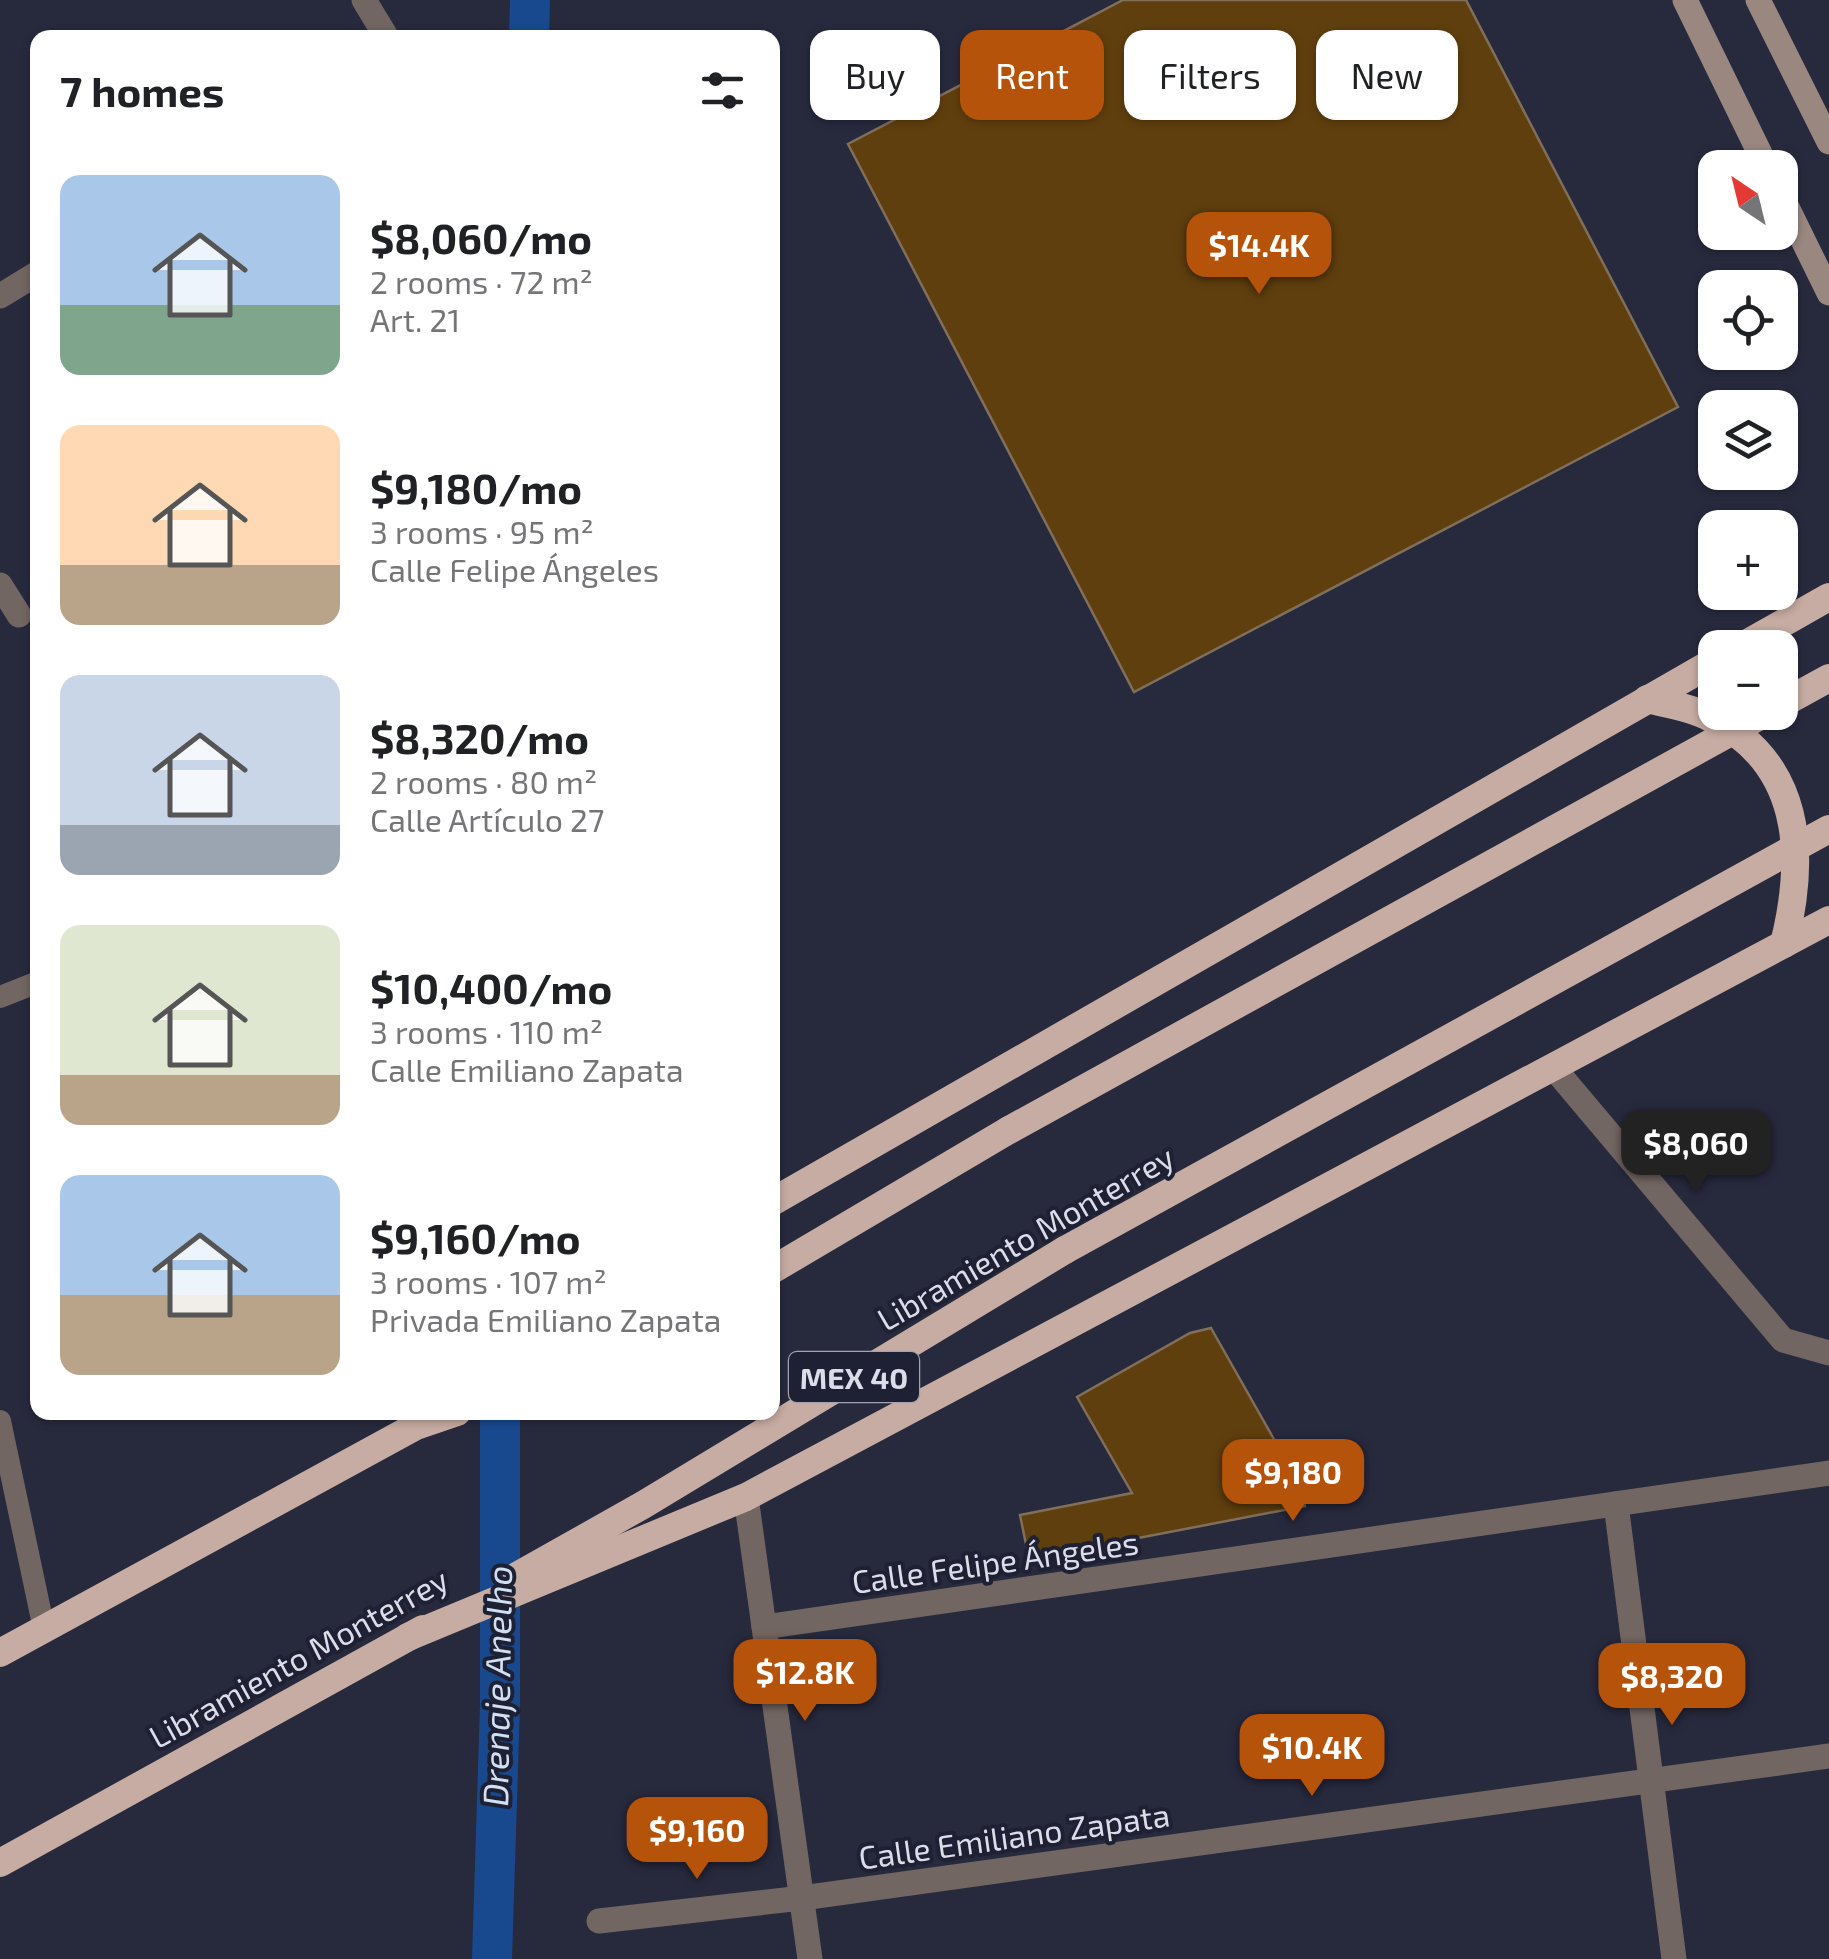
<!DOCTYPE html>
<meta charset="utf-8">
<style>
:root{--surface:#fff;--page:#f2f2f2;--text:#202124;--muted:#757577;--accent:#b45309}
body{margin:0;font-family:"Exo 2",sans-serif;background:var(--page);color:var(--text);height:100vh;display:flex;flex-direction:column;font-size:38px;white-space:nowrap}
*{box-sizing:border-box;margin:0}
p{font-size:32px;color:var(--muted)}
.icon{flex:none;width:55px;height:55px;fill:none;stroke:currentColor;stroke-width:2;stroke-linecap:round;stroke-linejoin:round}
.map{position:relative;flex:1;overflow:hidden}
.panel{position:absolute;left:30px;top:30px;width:750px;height:1390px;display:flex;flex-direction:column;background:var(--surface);border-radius:20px;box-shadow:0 2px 8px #0004}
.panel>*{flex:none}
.banner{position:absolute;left:810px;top:30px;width:868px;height:90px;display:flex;gap:20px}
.needle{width:65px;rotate:325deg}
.buttons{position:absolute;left:1698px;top:150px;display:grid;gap:20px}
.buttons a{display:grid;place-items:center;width:100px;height:100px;border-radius:20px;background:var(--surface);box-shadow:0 2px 8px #0004;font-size:50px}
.price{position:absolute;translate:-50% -85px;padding:0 22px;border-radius:20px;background:var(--accent);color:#fff;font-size:32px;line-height:65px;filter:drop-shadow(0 2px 5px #0008)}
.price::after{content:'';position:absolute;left:50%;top:60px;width:30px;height:22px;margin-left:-15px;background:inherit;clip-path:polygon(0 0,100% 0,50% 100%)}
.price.current{background:#222;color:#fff}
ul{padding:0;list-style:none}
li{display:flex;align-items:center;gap:30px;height:250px;padding:0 30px}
li span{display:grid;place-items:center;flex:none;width:280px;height:200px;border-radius:20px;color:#555}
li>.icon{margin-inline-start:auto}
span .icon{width:120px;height:120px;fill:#fffc;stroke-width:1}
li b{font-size:42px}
h2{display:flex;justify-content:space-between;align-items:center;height:120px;padding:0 30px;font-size:42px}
.tag{padding:0 35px;border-radius:20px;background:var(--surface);box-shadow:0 2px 8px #0004;font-size:35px;line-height:90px}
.tag.current{background:var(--accent);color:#fff}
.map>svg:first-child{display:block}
</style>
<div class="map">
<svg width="1829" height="1959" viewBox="0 0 1829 1959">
<rect width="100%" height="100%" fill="#27293d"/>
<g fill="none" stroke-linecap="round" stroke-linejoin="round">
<g stroke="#18498f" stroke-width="40">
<polyline points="529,38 530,0"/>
<polyline points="492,1959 500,1705 500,1412"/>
</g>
</g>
<g fill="#603f0e" stroke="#7f6f5b" stroke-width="2.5">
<polygon points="1123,0 1466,0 1678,407 1134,692 848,144"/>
<polygon points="1211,1328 1301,1487 1305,1506 1029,1559 1020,1515 1132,1493 1077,1397 1190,1333"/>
</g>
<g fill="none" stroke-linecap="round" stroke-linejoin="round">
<g stroke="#726662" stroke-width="22">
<polyline points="0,997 38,982"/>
<polyline points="0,1421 44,1629"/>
</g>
<g stroke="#726662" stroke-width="25">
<polyline points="364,0 387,38"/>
<polyline points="0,296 38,273"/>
<polyline points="0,585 19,615"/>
<polyline points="1553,1067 1783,1340 1829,1353"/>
<polyline points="746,1497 810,1959"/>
<polyline points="1616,1504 1674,1959"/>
<polyline points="764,1627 1829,1473"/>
<polyline points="599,1921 802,1898 1829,1756"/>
</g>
<g stroke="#9a8880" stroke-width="25">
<polyline points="1685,0 1767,168"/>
<polyline points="1758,0 1829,142"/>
<polyline points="1780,193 1829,293"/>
</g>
<g stroke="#c6aca2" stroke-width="28">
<polyline points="1739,648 1829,597"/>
<path d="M1647,699C1666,704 1689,707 1707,716C1803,761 1806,855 1784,944"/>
<polyline points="1780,705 1829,678"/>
<polyline points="772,1202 1715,661"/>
<polyline points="772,1270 1009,1130"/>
<polyline points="517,1576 643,1505 1065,1250"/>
<polyline points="408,1637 746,1497 1829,920"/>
<polyline points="0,1653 416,1426 457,1412"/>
<polyline points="0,1863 423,1629"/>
</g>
<g stroke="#c6aca2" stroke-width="28">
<polyline points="1009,1130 1767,712"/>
<polyline points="1065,1250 1829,829"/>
</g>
</g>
<g text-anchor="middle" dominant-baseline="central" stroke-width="8" stroke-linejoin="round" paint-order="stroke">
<rect fill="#1e2033" stroke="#a2a4b3" stroke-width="2.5" x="789" y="1352" width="130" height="50" rx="8"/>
<g font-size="30" font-weight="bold" fill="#dbddea">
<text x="854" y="1377">MEX 40</text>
</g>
<g font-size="32" fill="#dbddea" stroke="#1e2033">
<text transform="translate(1025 1237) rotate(-30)">Libramiento Monterrey</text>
<text transform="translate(995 1561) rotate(-8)">Calle Felipe Ángeles</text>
<text transform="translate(298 1657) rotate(-29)">Libramiento Monterrey</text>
<text transform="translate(1014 1835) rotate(-8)">Calle Emiliano Zapata</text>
</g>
<g font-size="35" font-style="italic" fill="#d1dff3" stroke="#1e2033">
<text transform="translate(496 1686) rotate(-89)">Drenaje Anelho</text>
</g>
</g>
</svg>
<div class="buttons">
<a><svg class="needle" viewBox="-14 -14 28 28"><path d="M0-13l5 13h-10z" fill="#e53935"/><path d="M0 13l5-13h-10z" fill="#757577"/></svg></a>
<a><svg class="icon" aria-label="locate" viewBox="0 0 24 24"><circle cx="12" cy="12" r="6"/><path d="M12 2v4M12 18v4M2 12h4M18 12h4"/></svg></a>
<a><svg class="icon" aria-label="layers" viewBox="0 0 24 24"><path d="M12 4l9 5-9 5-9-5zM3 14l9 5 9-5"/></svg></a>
<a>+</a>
<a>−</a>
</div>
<b class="price" style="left:1259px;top:297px">$14.4K</b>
<b class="price current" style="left:1696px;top:1195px">$8,060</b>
<b class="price" style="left:1293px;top:1524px">$9,180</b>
<b class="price" style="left:805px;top:1724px">$12.8K</b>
<b class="price" style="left:1672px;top:1728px">$8,320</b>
<b class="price" style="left:1312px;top:1799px">$10.4K</b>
<b class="price" style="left:697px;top:1882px">$9,160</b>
<div class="banner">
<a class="tag">Buy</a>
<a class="tag current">Rent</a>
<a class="tag">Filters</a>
<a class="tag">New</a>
</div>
<section class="panel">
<h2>7 homes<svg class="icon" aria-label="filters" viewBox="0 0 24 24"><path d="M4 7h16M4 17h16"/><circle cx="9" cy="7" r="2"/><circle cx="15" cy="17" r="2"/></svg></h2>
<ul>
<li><span style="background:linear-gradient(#a9c7e8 65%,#7fa58c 0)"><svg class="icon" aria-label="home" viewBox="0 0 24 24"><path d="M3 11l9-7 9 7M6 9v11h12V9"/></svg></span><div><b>$8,060/mo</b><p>2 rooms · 72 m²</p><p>Art. 21</p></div></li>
<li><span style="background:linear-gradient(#ffd9b3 70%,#b9a48a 0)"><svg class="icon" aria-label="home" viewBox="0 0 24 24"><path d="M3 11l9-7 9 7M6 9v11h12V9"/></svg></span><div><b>$9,180/mo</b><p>3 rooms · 95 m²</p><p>Calle Felipe Ángeles</p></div></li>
<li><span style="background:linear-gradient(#c9d6e8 75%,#9aa5b1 0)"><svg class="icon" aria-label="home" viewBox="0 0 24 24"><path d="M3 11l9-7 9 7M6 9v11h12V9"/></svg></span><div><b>$8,320/mo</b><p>2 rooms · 80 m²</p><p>Calle Artículo 27</p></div></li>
<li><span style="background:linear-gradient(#dfe7d0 75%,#b9a48a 0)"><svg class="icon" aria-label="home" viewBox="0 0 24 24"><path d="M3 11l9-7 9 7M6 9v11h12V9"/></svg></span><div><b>$10,400/mo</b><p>3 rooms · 110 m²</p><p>Calle Emiliano Zapata</p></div></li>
<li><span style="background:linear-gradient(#a9c7e8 60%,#b9a48a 0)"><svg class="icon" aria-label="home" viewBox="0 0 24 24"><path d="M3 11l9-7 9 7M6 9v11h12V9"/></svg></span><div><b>$9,160/mo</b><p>3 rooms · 107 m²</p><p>Privada Emiliano Zapata</p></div></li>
</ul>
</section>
</div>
